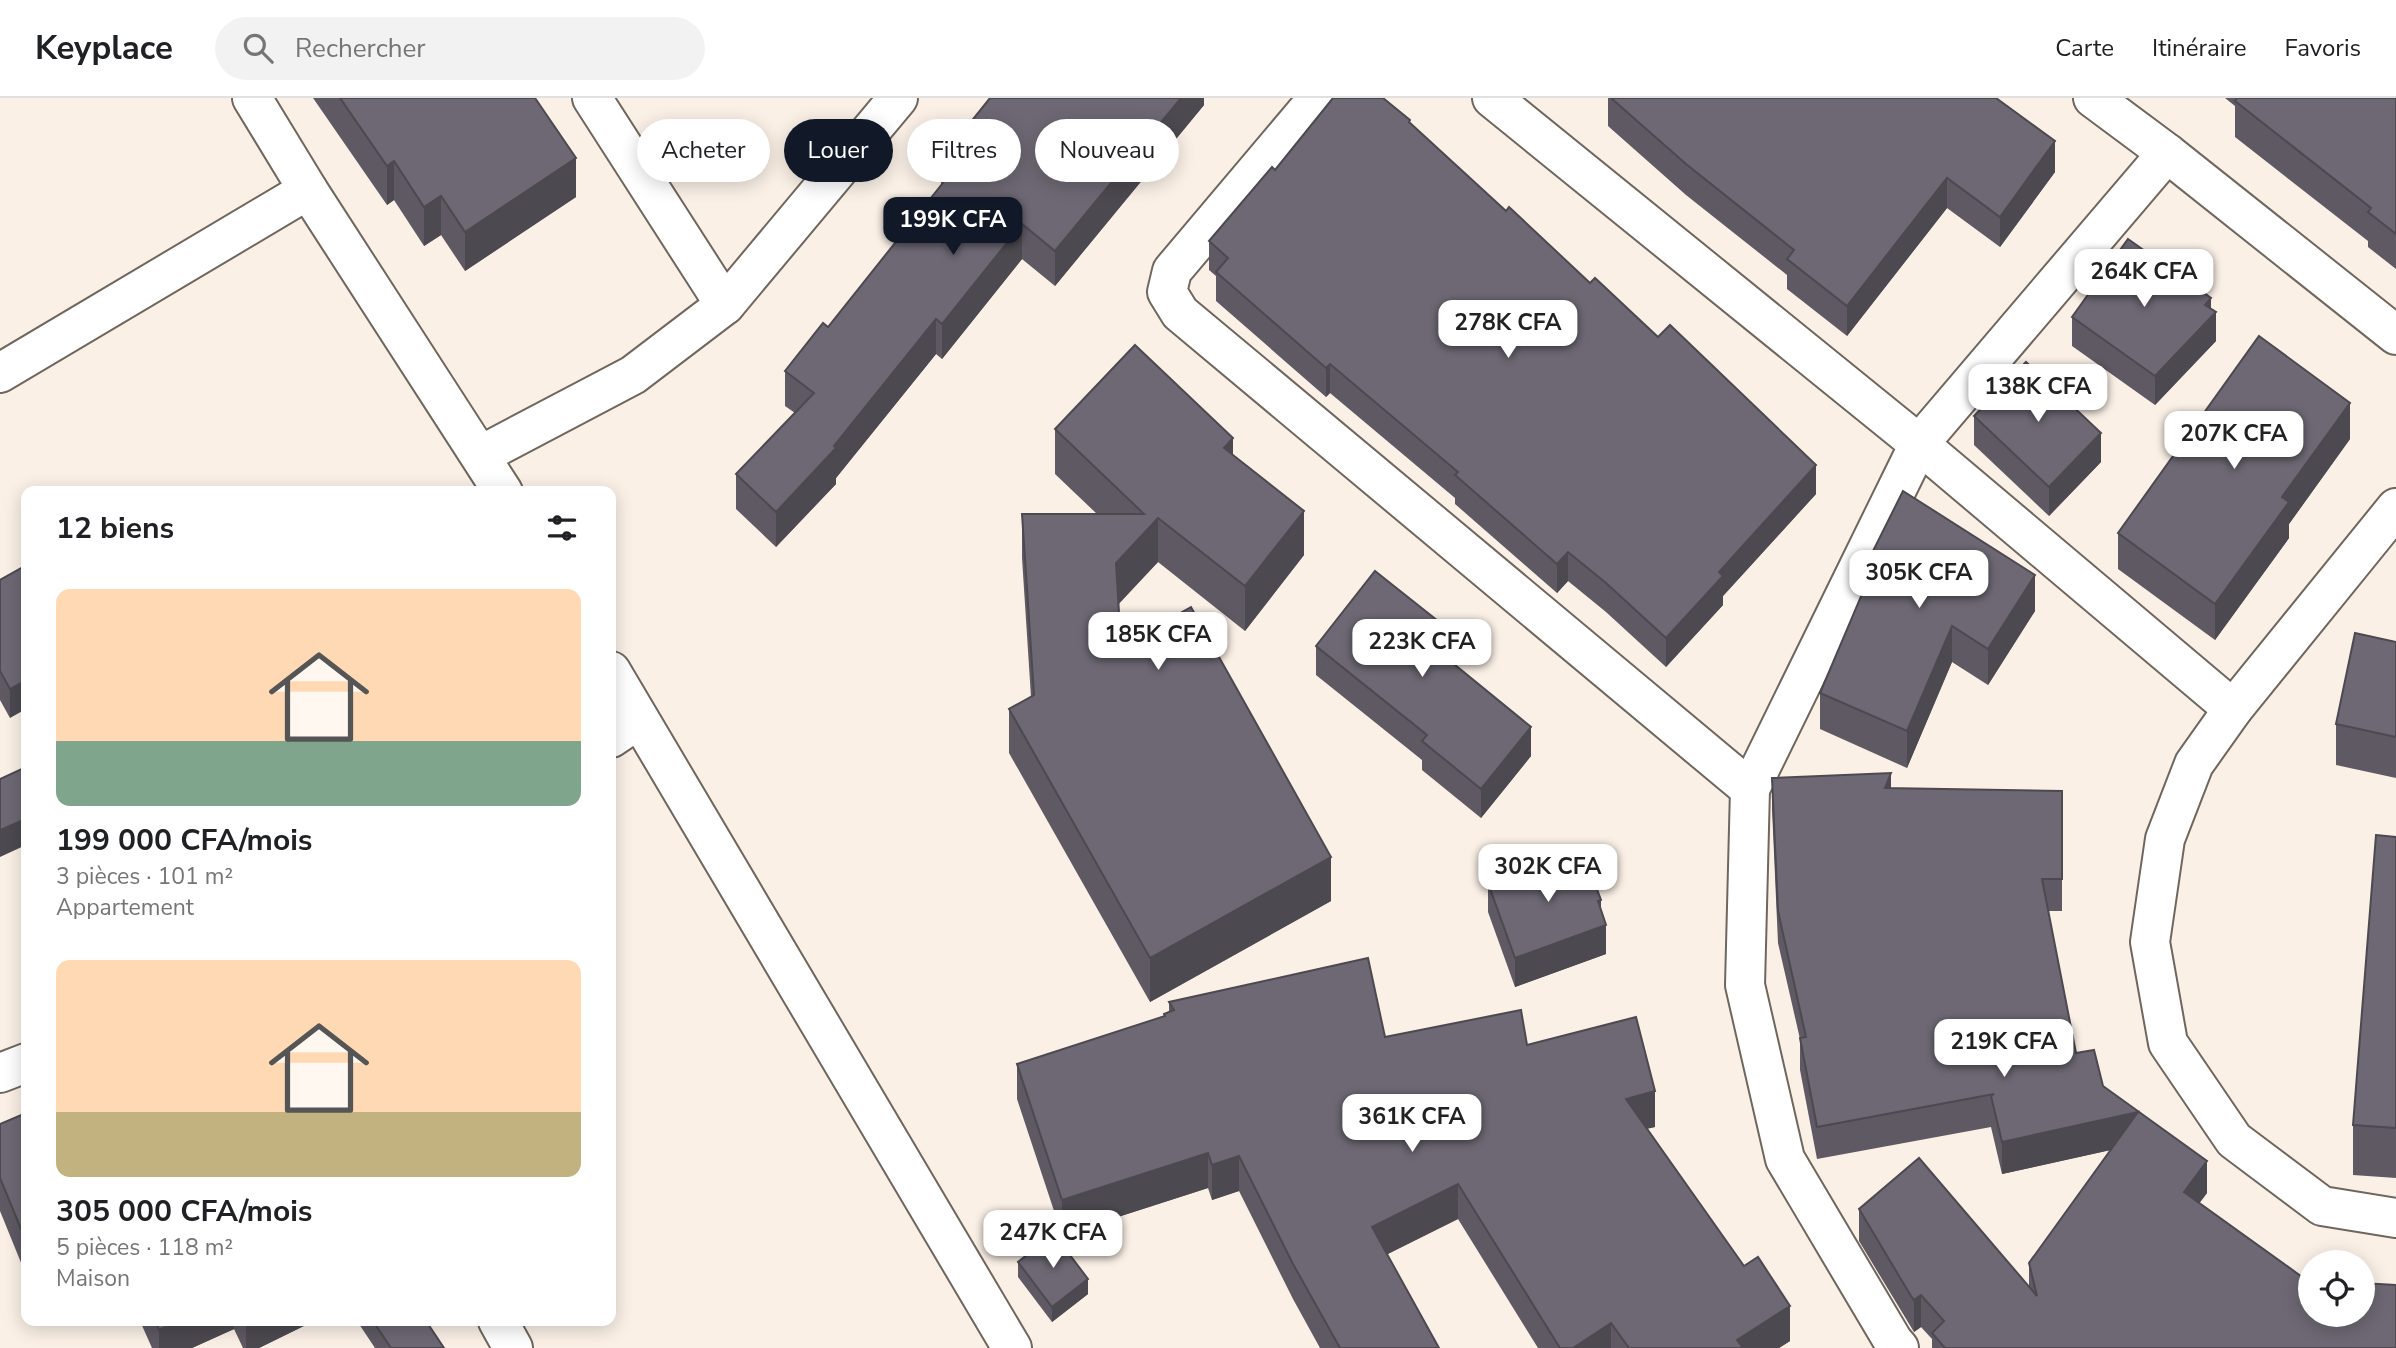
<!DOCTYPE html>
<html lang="fr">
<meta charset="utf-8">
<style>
:root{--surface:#fff;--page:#f2f2f2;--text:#202124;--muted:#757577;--line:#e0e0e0;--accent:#111827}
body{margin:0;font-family:"Nunito Sans",sans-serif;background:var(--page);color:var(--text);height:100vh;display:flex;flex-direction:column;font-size:26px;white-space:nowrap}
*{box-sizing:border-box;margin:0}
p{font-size:23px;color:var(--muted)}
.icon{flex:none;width:38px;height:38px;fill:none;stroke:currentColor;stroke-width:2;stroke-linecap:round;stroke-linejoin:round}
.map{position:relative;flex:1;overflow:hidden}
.details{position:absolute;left:21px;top:388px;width:595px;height:840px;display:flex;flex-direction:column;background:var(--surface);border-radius:14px;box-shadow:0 4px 18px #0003}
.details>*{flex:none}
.guide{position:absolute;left:637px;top:21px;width:665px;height:63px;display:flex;gap:14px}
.fabs{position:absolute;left:2298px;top:1152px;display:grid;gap:14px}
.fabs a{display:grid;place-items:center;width:77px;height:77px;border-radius:50%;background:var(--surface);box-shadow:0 4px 18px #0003;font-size:35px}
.price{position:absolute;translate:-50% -60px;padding:0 16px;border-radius:14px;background:#fff;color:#222;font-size:23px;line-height:46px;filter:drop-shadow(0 2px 4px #0008)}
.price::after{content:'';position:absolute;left:50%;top:42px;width:21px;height:16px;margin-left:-10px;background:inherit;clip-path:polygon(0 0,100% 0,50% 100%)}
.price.on{background:var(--accent);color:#fff}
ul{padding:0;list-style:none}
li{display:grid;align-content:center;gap:14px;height:371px;padding:0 35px}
li span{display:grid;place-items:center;height:217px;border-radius:14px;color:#555}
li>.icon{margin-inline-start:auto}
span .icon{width:126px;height:126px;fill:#fffc;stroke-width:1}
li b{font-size:30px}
h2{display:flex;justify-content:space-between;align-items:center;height:84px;padding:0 35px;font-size:30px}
.chip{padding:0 24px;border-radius:32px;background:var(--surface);box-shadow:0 4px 18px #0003;font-size:24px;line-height:63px}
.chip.on{background:var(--accent);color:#fff}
header{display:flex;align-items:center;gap:42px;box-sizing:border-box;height:98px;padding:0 35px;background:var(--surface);border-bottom:2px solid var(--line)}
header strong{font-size:33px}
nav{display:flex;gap:38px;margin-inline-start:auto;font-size:24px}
.search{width:490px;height:63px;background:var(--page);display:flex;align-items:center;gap:18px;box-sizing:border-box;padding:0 24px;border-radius:38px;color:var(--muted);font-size:26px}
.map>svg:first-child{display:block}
</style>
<header>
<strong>Keyplace</strong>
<div class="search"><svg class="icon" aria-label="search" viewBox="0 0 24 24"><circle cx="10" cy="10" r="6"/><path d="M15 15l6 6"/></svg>Rechercher</div>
<nav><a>Carte</a><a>Itinéraire</a><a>Favoris</a></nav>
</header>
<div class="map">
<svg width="2396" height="1250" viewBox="0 0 2396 1250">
<rect width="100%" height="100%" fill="#faf0e6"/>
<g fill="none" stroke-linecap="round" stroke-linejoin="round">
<defs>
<g id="minor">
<polyline points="252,0 308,92 503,394"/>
<polyline points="592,0 725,207"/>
<polyline points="1318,0 1172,173 1167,194 1180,215 1750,691"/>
<polyline points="1492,0 1919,346 2233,611"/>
<polyline points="2093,0 2167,55 2396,237"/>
<polyline points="0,275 308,92"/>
<polyline points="481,357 633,277 725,207 898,0"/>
<polyline points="2396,410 2233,611 2194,666 2165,741 2150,844 2168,945 2234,1042 2322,1108 2396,1120"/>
<polyline points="611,573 1012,1250"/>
<polyline points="611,640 639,621"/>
<polyline points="0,975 26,965"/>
<polyline points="498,1223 513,1250"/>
<polyline points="1899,1250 1893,1243 1785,1061 1745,887 1750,691 1919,346 2167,55"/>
</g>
</defs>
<use href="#minor" stroke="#6f665d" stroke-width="42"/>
<use href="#minor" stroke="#fff" stroke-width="38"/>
</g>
<g fill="#5e5963">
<polygon points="313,0 535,0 576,99 465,173 441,137 424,148 394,102 387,107"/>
<polygon points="1204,0 1204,7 1055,188 1022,161 942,261 936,256 836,380 836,386 776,449 736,411 736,376 795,315 785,308 785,273 828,229 941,87 941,61"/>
<polygon points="1608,0 1996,0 2055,74 2000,149 1947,110 1847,238 1787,191 1787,177 1686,97 1608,28"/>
<polygon points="2225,0 2396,0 2396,171 2368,149 2368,143 2235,39 2235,8"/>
<polygon points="1410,25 1506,113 1816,396 1723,498 1723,507 1666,569 1606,514 1568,483 1557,495 1455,406 1455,400 1330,295 1326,299 1216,203 1216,178 1209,172 1209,143 1275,72"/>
<polygon points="2211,210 2216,243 2155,307 2072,248 2072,219"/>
<polygon points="1974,318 2101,364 2049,418 1974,347"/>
<polygon points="1055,331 1233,357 1304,457 1245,533 1158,464 1118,506 1121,548 1331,803 1150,904 1009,655 1009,611 1031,599 1022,460 1022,416 1097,416 1055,376"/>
<polygon points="2350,341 2289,426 2289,440 2215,542 2118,471 2118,435"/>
<polygon points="26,471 10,620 0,602 0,482"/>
<polygon points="1864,471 2035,513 1988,587 1952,564 1907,670 1820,631 1820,595 1864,490"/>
<polygon points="2396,544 2396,680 2336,667 2336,626"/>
<polygon points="1316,548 1453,564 1531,658 1481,720 1422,672 1422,662 1316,577"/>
<polygon points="1772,680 1891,690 2062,693 2062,813 2048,813 2076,955 2103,988 2207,1095 2199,1105 2396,1250 1932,1250 1932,1241 1921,1229 1914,1234 1859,1143 1859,1111 2029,1189 2029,1165 2110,1052 2002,1076 1991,1029 1817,1061 1800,972 1800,941 1778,845 1772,711"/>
<polygon points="2396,739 2396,1080 2353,1077 2353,1027"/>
<polygon points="1488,785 1601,814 1606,856 1515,889 1488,814"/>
<polygon points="1169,904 1385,939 1527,947 1655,1029 1647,1030 1790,1243 1779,1250 1538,1250 1458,1121 1387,1156 1439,1250 1320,1250 1293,1201 1239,1093 1212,1102 1208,1090 1062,1137 1017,1001 1017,966 1164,918 1164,916 1169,914"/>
<polygon points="26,1015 26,1177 0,1113 0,1026"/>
<polygon points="1018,1164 1088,1196 1052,1224 1018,1179"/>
<polygon points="140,1223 314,1223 259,1250 243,1250 234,1231 192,1250 152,1250"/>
<polygon points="357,1223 431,1223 428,1225 444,1250 375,1250"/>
</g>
<g fill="#4c4950">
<polygon points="1181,0 1204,0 1204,7 1055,188 1055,153"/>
<polygon points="2055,43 2055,74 2000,149 2000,119"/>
<polygon points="576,60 576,99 465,173 465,134"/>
<polygon points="394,63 394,102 387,107 387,68"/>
<polygon points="1947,80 1947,110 1847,238 1847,208"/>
<polygon points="441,98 441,137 424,148 424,109"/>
<polygon points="1022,126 1022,161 942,261 942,226"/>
<polygon points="2211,200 2211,220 2216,214 2216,243 2155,307 2155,278"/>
<polygon points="936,221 936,256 836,380 836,386 776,449 776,414 834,348"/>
<polygon points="1330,266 1330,295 1326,299 1326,270"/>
<polygon points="2350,305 2350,341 2289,426 2289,440 2215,542 2215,506 2282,399"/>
<polygon points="2101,335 2101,364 2049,418 2049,389"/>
<polygon points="1233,340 1233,385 1224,350"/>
<polygon points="1816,367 1816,396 1723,498 1723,507 1666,569 1666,540 1719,474"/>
<polygon points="1304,413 1304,457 1245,533 1245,488"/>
<polygon points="1158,420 1158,464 1116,509 1116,465"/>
<polygon points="1568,454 1568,483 1557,495 1557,466"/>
<polygon points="2035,477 2035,513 1988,587 1988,551"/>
<polygon points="1952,528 1952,564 1907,670 1907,633"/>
<polygon points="1453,535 1453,564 1438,582 1438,553"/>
<polygon points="26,582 26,611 10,620 10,591"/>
<polygon points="1531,629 1531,658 1481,720 1481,691"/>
<polygon points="1891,675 1891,707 1885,690"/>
<polygon points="26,721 26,747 0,759 0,732"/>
<polygon points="1331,759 1331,803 1150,904 1150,860"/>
<polygon points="1601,802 1601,829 1606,827 1606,856 1515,889 1515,860 1598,803"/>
<polygon points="1655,993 1655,1029 1626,1036 1626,1001"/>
<polygon points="2138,1014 2138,1046 2002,1076 2002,1044"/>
<polygon points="1208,1055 1208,1090 1062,1137 1062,1102"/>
<polygon points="1239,1058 1239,1093 1212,1102 1212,1067"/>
<polygon points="2207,1063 2207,1095 2184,1126 2184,1094"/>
<polygon points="1458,1086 1458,1121 1372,1164 1372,1129"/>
<polygon points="1088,1181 1088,1196 1052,1224 1052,1209"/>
<polygon points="1921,1197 1921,1229 1914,1234 1914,1202"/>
<polygon points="1790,1208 1790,1243 1779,1250 1737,1250 1737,1242"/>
<polygon points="178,1223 234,1223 234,1231 192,1250 159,1250 159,1232"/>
<polygon points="246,1223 314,1223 259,1250 246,1250"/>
<polygon points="1611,1225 1611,1250 1573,1250"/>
</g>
<g fill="#6d6873" stroke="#4c4950" stroke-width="2">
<polygon points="340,0 535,0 576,60 465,134 441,98 424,109 394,63 387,68"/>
<polygon points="990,0 1181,0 1055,153 1022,126 942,226 936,221 834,348 836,350 776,414 736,376 814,295 785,273 823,225 828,229 954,71 941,61"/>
<polygon points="1333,0 1383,0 1410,22 1409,24 1506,113 1509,109 1590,185 1595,180 1658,239 1670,227 1816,367 1719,474 1723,478 1666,540 1606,485 1568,454 1557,466 1455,377 1458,374 1330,266 1326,270 1216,174 1228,160 1209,143 1272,69 1275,72"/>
<polygon points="1611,0 1996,0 2055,43 2000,119 1947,80 1847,208 1787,161 1794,152 1686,66"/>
<polygon points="2237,0 2396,0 2396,136 2368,114 2371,110 2235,3"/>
<polygon points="2128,141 2211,200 2205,207 2216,214 2155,278 2072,219"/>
<polygon points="2259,238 2350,305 2282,399 2289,404 2215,506 2118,435"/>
<polygon points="1135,247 1233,340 1224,350 1304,413 1245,488 1158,420 1116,465 1121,548 1191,509 1331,759 1150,860 1009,611 1034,597 1022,416 1144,416 1055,331"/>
<polygon points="2026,264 2101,335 2049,389 1974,318"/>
<polygon points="1903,393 2035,477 1988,551 1952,528 1907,633 1820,595 1871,475 1864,471"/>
<polygon points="25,468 26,471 26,582 10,591 0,573 0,482"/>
<polygon points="1375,473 1453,535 1438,553 1531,629 1481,691 1422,643 1427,637 1316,548"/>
<polygon points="2355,535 2396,544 2396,639 2336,626"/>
<polygon points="26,669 26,721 0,732 0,681"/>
<polygon points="1891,675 1885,690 2062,693 2062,781 2042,781 2076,955 2094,952 2103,988 2207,1063 2184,1094 2305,1181 2310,1181 2310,1216 2362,1216 2362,1185 2396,1187 2396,1250 1945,1250 1932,1235 1944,1223 1921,1197 1914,1202 1911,1198 1859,1111 1919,1060 2037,1198 2029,1165 2138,1014 2002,1044 1991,998 1994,996 1817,1029 1800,940 1806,939 1778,813 1772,680"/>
<polygon points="2376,737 2396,739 2396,1030 2353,1027"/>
<polygon points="1582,752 1601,802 1598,803 1606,827 1515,860 1488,785"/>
<polygon points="1368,860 1385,939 1521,912 1527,947 1636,919 1655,993 1626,1001 1744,1168 1758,1159 1790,1208 1737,1242 1743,1250 1629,1250 1611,1225 1573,1250 1560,1250 1458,1086 1372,1129 1439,1250 1340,1250 1293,1166 1239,1058 1212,1067 1208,1055 1062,1102 1017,966 1165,918 1164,916 1174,912 1169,904"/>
<polygon points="26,1015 26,1143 0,1080 0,1026"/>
<polygon points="1054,1136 1088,1181 1052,1209 1018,1164"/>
<polygon points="155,1223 178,1223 159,1232"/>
<polygon points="373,1223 426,1223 444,1250 391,1250"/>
</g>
</svg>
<div class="fabs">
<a><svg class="icon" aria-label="locate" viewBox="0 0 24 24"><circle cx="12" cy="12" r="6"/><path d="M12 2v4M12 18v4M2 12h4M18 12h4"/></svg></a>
</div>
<b class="price on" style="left:953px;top:159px">199K CFA</b>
<b class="price" style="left:2144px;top:211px">264K CFA</b>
<b class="price" style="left:1508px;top:262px">278K CFA</b>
<b class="price" style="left:2038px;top:326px">138K CFA</b>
<b class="price" style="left:2234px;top:373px">207K CFA</b>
<b class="price" style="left:1919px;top:512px">305K CFA</b>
<b class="price" style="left:1158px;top:574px">185K CFA</b>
<b class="price" style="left:1422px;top:581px">223K CFA</b>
<b class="price" style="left:1548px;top:806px">302K CFA</b>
<b class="price" style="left:2004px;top:981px">219K CFA</b>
<b class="price" style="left:1412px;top:1056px">361K CFA</b>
<b class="price" style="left:1053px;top:1172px">247K CFA</b>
<div class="guide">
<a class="chip">Acheter</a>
<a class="chip on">Louer</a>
<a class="chip">Filtres</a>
<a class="chip">Nouveau</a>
</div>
<section class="details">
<h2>12 biens<svg class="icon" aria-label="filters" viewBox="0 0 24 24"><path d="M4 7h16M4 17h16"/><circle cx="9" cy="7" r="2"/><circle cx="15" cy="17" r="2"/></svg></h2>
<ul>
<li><span style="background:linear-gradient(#ffd9b3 70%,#7fa58c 0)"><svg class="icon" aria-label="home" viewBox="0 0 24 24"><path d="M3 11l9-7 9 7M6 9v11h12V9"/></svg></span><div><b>199 000 CFA/mois</b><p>3 pièces · 101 m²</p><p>Appartement</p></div></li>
<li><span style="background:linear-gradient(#ffd9b3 70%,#c2b280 0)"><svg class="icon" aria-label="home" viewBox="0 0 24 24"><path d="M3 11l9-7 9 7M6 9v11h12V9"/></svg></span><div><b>305 000 CFA/mois</b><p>5 pièces · 118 m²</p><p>Maison</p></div></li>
</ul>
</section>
</div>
